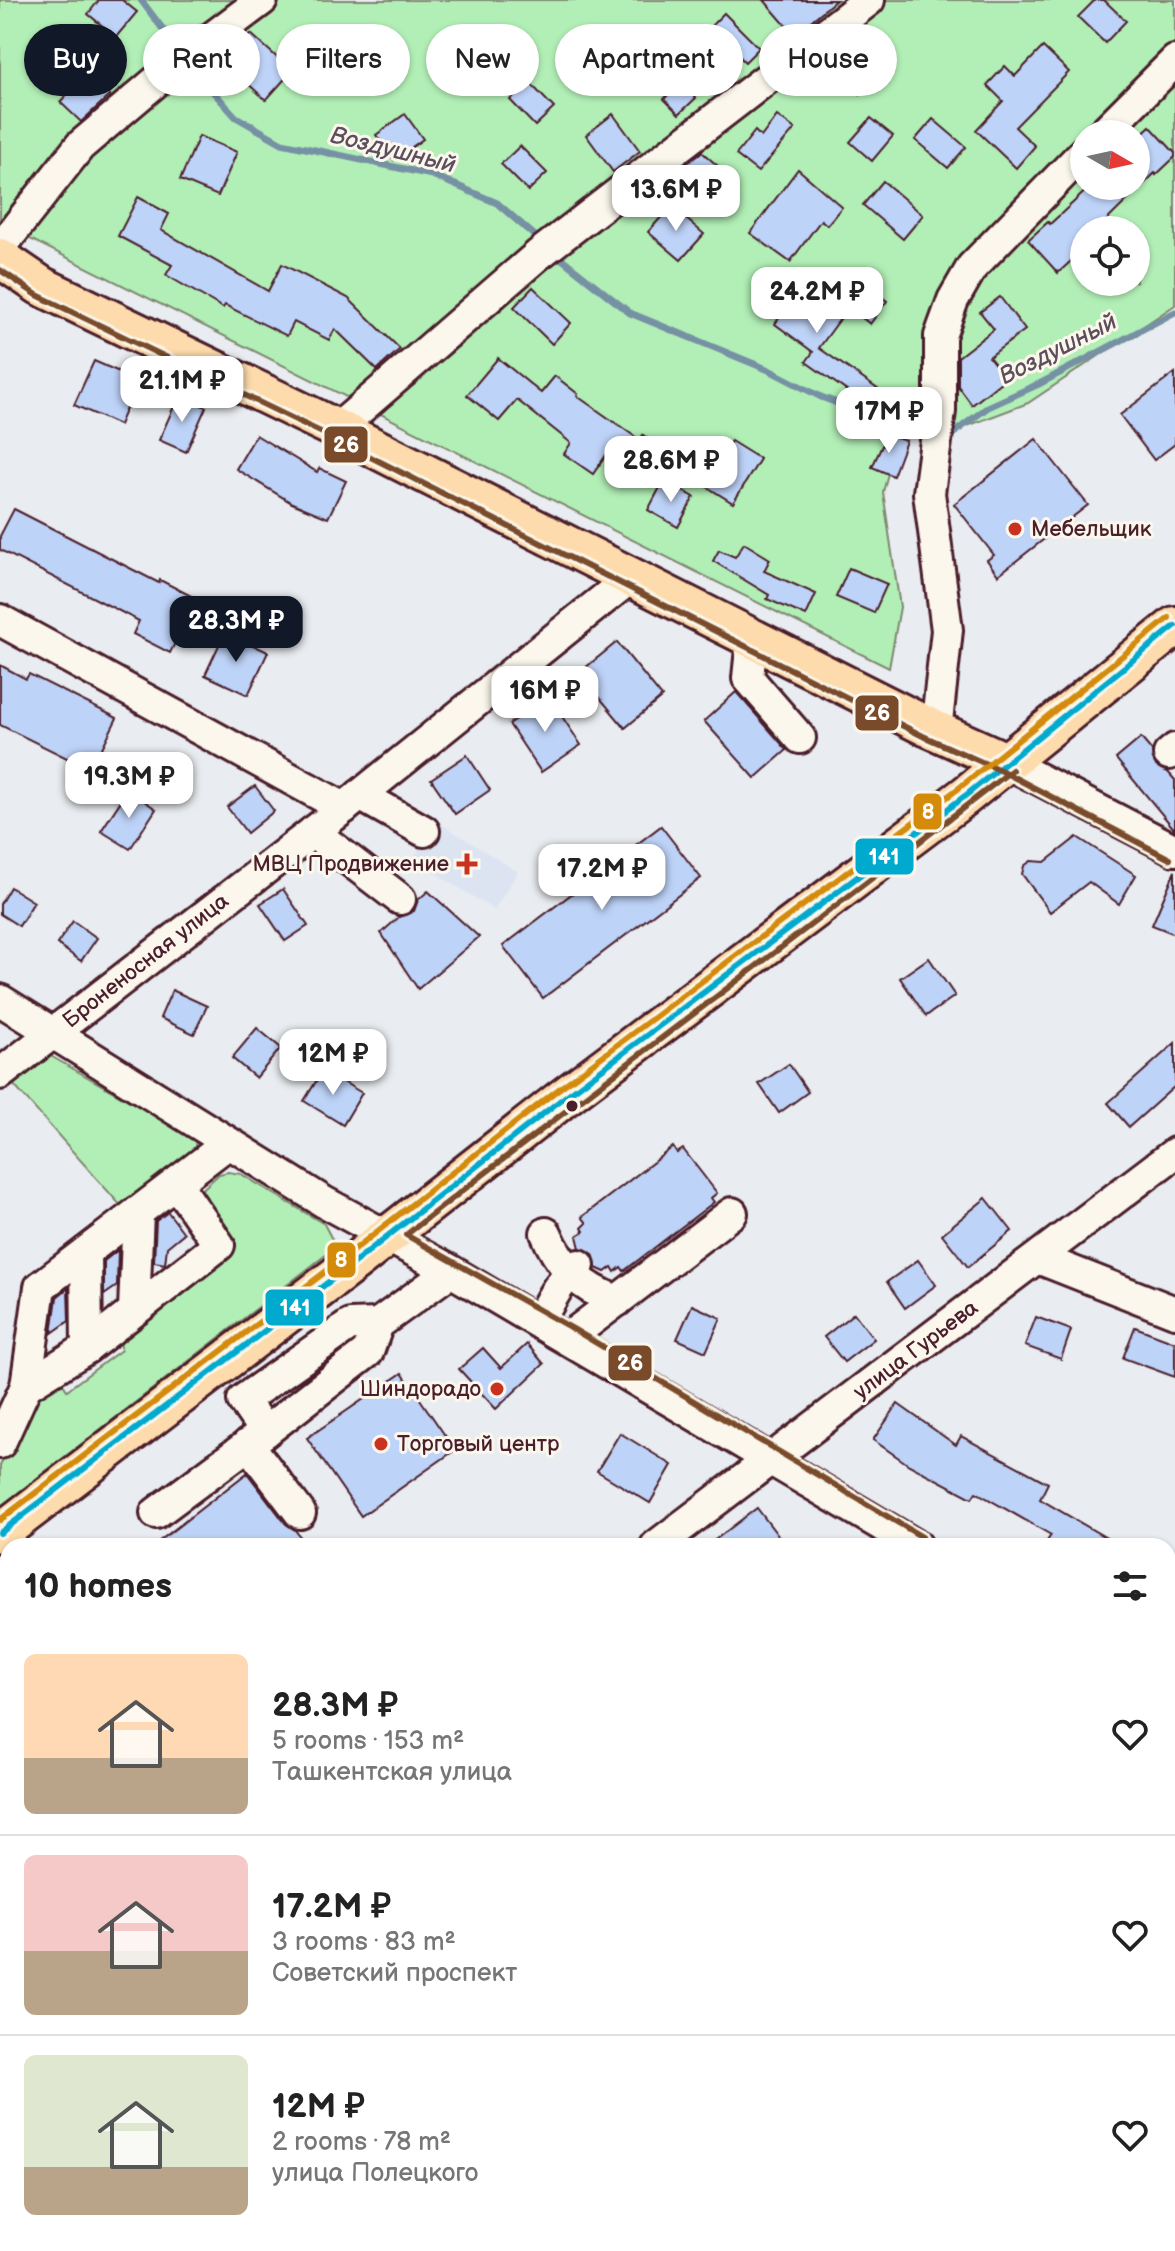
<!DOCTYPE html>
<meta charset="utf-8">
<style>
:root{--surface:#fff;--page:#f6f6f6;--text:#222;--muted:#767676;--line:#e0e0e0;--accent:#111827}
body{margin:0;font-family:"Balsamiq Sans",sans-serif;background:var(--page);color:var(--text);height:100vh;display:flex;flex-direction:column;font-size:30px;white-space:nowrap}
*{box-sizing:border-box;margin:0}
p{font-size:26px;color:var(--muted)}
.icon{flex:none;width:44px;height:44px;fill:none;stroke:currentColor;stroke-width:2;stroke-linecap:round;stroke-linejoin:round}
.map{position:relative;flex:1;overflow:hidden}
.side{position:absolute;left:0px;top:1538px;width:1176px;height:714px;display:flex;flex-direction:column;background:var(--surface);border-radius:24px 24px 0 0;box-shadow:0 2px 6px #0004}
.side>*{flex:none}
.top-card{position:absolute;left:24px;top:24px;width:1128px;height:72px;display:flex;gap:16px}
.needle{width:52px;rotate:99deg}
.controls{position:absolute;left:1070px;top:120px;display:grid;gap:16px}
.controls a{display:grid;place-items:center;width:80px;height:80px;border-radius:50%;background:var(--surface);box-shadow:0 2px 6px #0004;font-size:40px}
.price{position:absolute;translate:-50% -68px;padding:0 18px;border-radius:16px;background:#fff;color:#222;font-size:26px;line-height:52px;filter:drop-shadow(0 2px 4px #0008)}
.price::after{content:'';position:absolute;left:50%;top:48px;width:24px;height:18px;margin-left:-12px;background:inherit;clip-path:polygon(0 0,100% 0,50% 100%)}
.price.on{background:var(--accent);color:#fff}
ul{padding:0;list-style:none}
li{display:flex;align-items:center;gap:24px;height:200px;padding:0 24px}
li+li{border-top:2px solid var(--line)}
li span{display:grid;place-items:center;flex:none;width:224px;height:160px;border-radius:12px;color:#555}
li>.icon{margin-inline-start:auto}
span .icon{width:96px;height:96px;fill:#fffc;stroke-width:1}
li b{font-size:34px}
h2{display:flex;justify-content:space-between;align-items:center;height:96px;padding:0 24px;font-size:34px}
.chip{padding:0 28px;border-radius:36px;background:var(--surface);box-shadow:0 2px 6px #0004;font-size:28px;line-height:72px}
.chip.on{background:var(--accent);color:#fff}
.map>svg:first-child{display:block}
</style>
<div class="map">
<svg width="1175" height="2251" viewBox="0 0 1175 2251">
<rect width="100%" height="100%" fill="#e9ecf0"/>
<filter id="ink" filterUnits="userSpaceOnUse"><feTurbulence type="fractalNoise" baseFrequency=".0125" numOctaves="2"/><feDisplacementMap in="SourceGraphic" scale="16" xChannelSelector="R" yChannelSelector="G"/><feConvolveMatrix kernelMatrix="1 2 1 2 8 2 1 2 1" color-interpolation-filters="sRGB"/></filter>
<g filter="url(#ink)">
<polygon fill="#dce4f2" points="436,821 518,872 494,910 413,859"/>
<g fill="#b2efb6" stroke="#7e8770" stroke-width="2" fill-rule="evenodd">
<path d="M0,0H1175V305L1028,403L954,431L900,428L883,492L900,607L889,668L0,224ZM1084,134H1136V186H1084ZM1084,230H1136V282H1084Z"/>
<polygon points="47,1054 196,1139 194,1154 121,1206 11,1082"/>
<polygon points="228,1172 241,1174 324,1224 336,1247 0,1507 0,1466 28,1400 59,1378 67,1390 121,1350 120,1330 213,1262 195,1196 219,1174"/>
</g>
<g fill="none" stroke-linecap="round" stroke-linejoin="round">
<g stroke="#7691a4" stroke-width="7">
<polyline points="141,0 180,52"/>
<polyline points="189,65 236,117 282,143 432,175 497,203 543,243"/>
<polyline points="552,251 630,313 769,370 821,397 929,437"/>
<polyline points="946,436 950,436 988,407 1041,383 1175,312"/>
</g>
</g>
<g fill="#bed3f8" stroke="#4a1f2b" stroke-width="2">
<polygon points="99,0 122,0 137,12 116,37 88,14"/>
<polygon points="764,0 836,0 794,35"/>
<polygon points="1095,0 1104,0 1126,21 1105,43 1078,17"/>
<polygon points="724,13 759,48 745,62 710,27"/>
<polygon points="251,34 292,71 266,100 224,62"/>
<polygon points="1043,47 1069,72 1015,127 1035,146 1016,168 976,130 1003,101 987,85 1005,66 1015,76"/>
<polygon points="844,53 874,77 860,94 830,69"/>
<polygon points="87,73 110,95 81,122 60,102"/>
<polygon points="529,82 554,108 535,126 510,100"/>
<polygon points="681,82 696,98 679,114 664,99"/>
<polygon points="405,114 423,139 394,160 376,135"/>
<polygon points="613,114 640,151 613,172 586,135"/>
<polygon points="777,116 795,129 758,172 736,155 755,131 761,137"/>
<polygon points="871,118 893,136 872,161 850,142"/>
<polygon points="933,119 966,147 948,168 915,140"/>
<polygon points="1150,126 1175,153 1175,157 1156,175 1155,173 1097,230 1084,230 1084,249 1058,273 1028,240 1048,222 1050,224 1091,186 1136,186 1136,139"/>
<polygon points="199,136 237,152 218,196 180,180"/>
<polygon points="520,146 547,173 528,191 501,164"/>
<polygon points="702,152 719,167 695,193 674,173"/>
<polygon points="798,169 842,207 827,225 821,220 790,262 750,233"/>
<polygon points="883,181 923,215 903,239 863,205"/>
<polygon points="138,197 169,214 161,230 268,291 282,264 348,298 400,349 377,370 335,329 329,340 294,322 287,336 225,305 223,308 166,275 172,265 118,236"/>
<polygon points="671,206 704,234 681,260 648,232"/>
<polygon points="791,276 843,315 819,348 879,390 868,406 806,362 813,352 775,324 781,315 768,306"/>
<polygon points="859,280 887,301 870,324 842,302"/>
<polygon points="533,287 571,323 552,344 514,307"/>
<polygon points="1000,297 1025,330 989,357 1006,378 972,405 958,386 958,357 994,329 980,312"/>
<polygon points="498,358 541,393 555,376 578,394 577,396 640,440 643,435 666,452 646,481 607,454 593,474 564,454 571,443 517,400 499,421 467,395"/>
<polygon points="94,361 138,380 119,425 74,405"/>
<polygon points="1175,373 1175,444 1154,460 1120,415"/>
<polygon points="179,395 206,407 186,452 159,440"/>
<polygon points="256,435 317,472 319,468 346,481 328,518 292,503 236,469"/>
<polygon points="887,435 906,441 893,476 872,467"/>
<polygon points="1036,439 1088,505 998,575 987,560 994,555 954,504"/>
<polygon points="731,441 760,459 733,503 704,485"/>
<polygon points="664,480 694,497 678,527 648,510"/>
<polygon points="14,509 159,583 160,580 197,599 170,653 133,634 139,621 0,550 0,536"/>
<polygon points="744,543 770,559 764,571 816,594 806,616 767,599 769,595 713,561 719,550 735,557"/>
<polygon points="849,568 887,584 874,613 836,597"/>
<polygon points="225,632 268,652 248,695 205,675"/>
<polygon points="617,642 662,697 625,728 579,673"/>
<polygon points="0,665 26,679 29,674 117,718 91,770 0,725"/>
<polygon points="736,692 787,750 755,778 704,721"/>
<polygon points="549,697 581,745 541,772 509,724"/>
<polygon points="1141,738 1152,751 1156,766 1168,772 1175,780 1175,830 1116,759"/>
<polygon points="467,755 490,790 455,814 431,779"/>
<polygon points="255,786 274,811 247,833 227,807"/>
<polygon points="128,790 156,809 130,849 101,831"/>
<polygon points="661,826 701,878 543,998 503,946"/>
<polygon points="1077,837 1136,875 1119,904 1089,882 1050,912 1022,874 1024,866 1031,861 1045,862"/>
<polygon points="1175,871 1175,934 1152,925"/>
<polygon points="10,887 34,902 19,926 0,914 0,904"/>
<polygon points="283,889 308,926 285,941 260,904"/>
<polygon points="428,891 479,937 418,989 381,933 399,917 414,911 418,900"/>
<polygon points="73,921 97,938 81,961 57,944"/>
<polygon points="929,958 955,996 926,1016 900,978"/>
<polygon points="172,990 207,1006 194,1034 160,1018"/>
<polygon points="257,1028 281,1048 256,1078 232,1058"/>
<polygon points="1175,1043 1175,1086 1129,1127 1108,1103"/>
<polygon points="789,1064 808,1092 779,1113 759,1084"/>
<polygon points="323,1070 362,1093 343,1125 304,1101"/>
<polygon points="673,1147 677,1153 683,1149 717,1193 711,1198 714,1202 624,1271 621,1267 615,1272 612,1267 605,1272 596,1268 593,1254 580,1248 577,1236 584,1231 582,1228 587,1223 582,1217"/>
<polygon points="986,1198 1012,1231 968,1267 942,1234"/>
<polygon points="168,1212 184,1233 167,1247 165,1264 154,1262 156,1221"/>
<polygon points="118,1250 117,1286 104,1295 104,1261"/>
<polygon points="918,1260 936,1285 905,1308 887,1282"/>
<polygon points="68,1288 69,1321 52,1333 57,1297"/>
<polygon points="692,1305 721,1318 706,1352 677,1339"/>
<polygon points="854,1313 874,1339 844,1362 824,1337"/>
<polygon points="1036,1317 1071,1330 1061,1359 1025,1346"/>
<polygon points="1135,1327 1175,1342 1175,1377 1123,1358"/>
<polygon points="527,1344 544,1364 496,1409 459,1369 483,1348 501,1368"/>
<polygon points="402,1373 455,1450 361,1516 307,1438"/>
<polygon points="898,1404 956,1445 961,1436 1048,1483 1040,1499 1120,1546 1044,1546 1051,1535 976,1492 972,1498 909,1465 873,1440"/>
<polygon points="620,1433 672,1465 650,1503 597,1471"/>
<polygon points="247,1473 286,1524 295,1530 307,1546 153,1546"/>
<polygon points="757,1508 779,1537 767,1546 707,1546"/>
</g>
<g fill="none" stroke-linecap="round" stroke-linejoin="round">
<defs>
<g id="minor">
<polyline points="1102,134 1175,61"/>
<polyline points="0,248 80,146 173,67 262,0"/>
<polyline points="337,429 538,255 869,0"/>
<polyline points="0,620 344,808"/>
<polyline points="752,639 748,678 800,738"/>
<polyline points="936,731 947,630 929,493 940,411 940,336 953,300 972,267 1084,152"/>
<polyline points="1169,754 1175,749"/>
<polyline points="1006,762 1175,850"/>
<polyline points="360,795 424,831"/>
<polyline points="313,832 400,899"/>
<polyline points="0,1000 324,1202 451,1271 917,1546"/>
<polyline points="0,1074 344,808 630,578"/>
<path d="M546,1233C560,1267 582,1288 617,1301"/>
<polyline points="86,1252 87,1348"/>
<polyline points="1038,1258 1175,1312"/>
<polyline points="134,1310 138,1212"/>
<path d="M539,1322C550,1301 560,1279 579,1265"/>
<polyline points="378,1324 368,1352 265,1432 243,1400 350,1325 378,1324 451,1271"/>
<polyline points="568,1338 732,1213"/>
<polyline points="26,1386 87,1348 219,1245 176,1183"/>
<polyline points="0,1443 26,1386 40,1287 227,1144"/>
<polyline points="248,1444 300,1513"/>
<polyline points="156,1513 265,1432"/>
<polyline points="656,1546 1175,1153"/>
<polyline points="1168,1696 1175,1700"/>
<polyline points="0,2199 8,2208"/>
<polyline points="64,2251 72,2244"/>
</g>
<g id="major">
<polyline points="0,258 41,286 341,431 928,727 1006,762"/>
<polyline points="0,1533 356,1261 562,1099 965,796 1175,626"/>
</g>
</defs>
<use href="#minor" stroke="#4a1f2b" stroke-width="36"/>
<use href="#major" stroke="#4a1f2b" stroke-width="44"/>
<use href="#minor" stroke="#fbf7ec" stroke-width="30"/>
<use href="#major" stroke="#fedbac" stroke-width="38"/>
<defs>
<polyline id="bus-1" points="0,1533 356,1261 562,1099 965,796 1175,626"/>
<g id="bus-2">
<polyline points="0,270 37,295 337,440 923,736 1002,771 1170,859"/>
<path d="M922,1537L573,1329L406,1235C606,1077 812,927 1012,770"/>
</g>
<polyline id="bus-3" points="0,1520 350,1253 556,1091 959,788 1169,618"/>
</defs>
<use href="#bus-1" stroke="#fbf7ec" stroke-width="12"/>
<use href="#bus-2" stroke="#fbf7ec" stroke-width="12"/>
<use href="#bus-3" stroke="#fbf7ec" stroke-width="12"/>
<use href="#bus-1" stroke="#00a9ce" stroke-width="6"/>
<use href="#bus-2" stroke="#7a4b2a" stroke-width="6"/>
<use href="#bus-3" stroke="#d48b09" stroke-width="6"/>
</g>
</g>
<g fill="#c8321e" stroke="#fbf7ec" stroke-width="3">
<circle cx="1015" cy="529" r="8"/>
<path d="M463 852h8v8h8v8h-8v8h-8v-8h-8v-8h8z"/>
<circle cx="497" cy="1389" r="8"/>
<circle cx="381" cy="1444" r="8"/>
</g>
<circle fill="#4a1f2b" stroke="#fbf7ec" stroke-width="3" cx="572" cy="1106" r="7"/>
<g text-anchor="middle" dominant-baseline="central" stroke-width="6" stroke-linejoin="round" paint-order="stroke">
<g font-size="22" fill="#4a1f2b" stroke="#fbf7ec" text-anchor="start">
<text x="1031" y="529">Мебельщик</text>
<text x="449" y="864" text-anchor="end">МВЦ Продвижение</text>
<text x="481" y="1389" text-anchor="end">Шиндорадо</text>
<text x="397" y="1444">Торговый центр</text>
</g>
<g font-size="22" fill="#4a1f2b" stroke="#fbf7ec">
<text transform="translate(146 961) rotate(-38)">Броненосная улица</text>
<text transform="translate(916 1350) rotate(-37)">улица Гурьева</text>
</g>
<g font-size="24" font-style="italic" fill="#5c4e5d" stroke="#fbf7ec">
<text transform="translate(393 150) rotate(14)">Воздушный</text>
<text transform="translate(1058 349) rotate(-27)">Воздушный</text>
</g>
</g>
<g stroke="#fbf7ec" stroke-width="3">
<rect x="323" y="425" width="46" height="39" rx="8" fill="#7a4b2a"/>
<rect x="854" y="694" width="46" height="38" rx="8" fill="#7a4b2a"/>
<rect x="912" y="792" width="31" height="39" rx="8" fill="#d48b09"/>
<rect x="854" y="837" width="61" height="39" rx="8" fill="#00a9ce"/>
<rect x="326" y="1241" width="31" height="38" rx="8" fill="#d48b09"/>
<rect x="264" y="1288" width="61" height="39" rx="8" fill="#00a9ce"/>
<rect x="607" y="1344" width="46" height="38" rx="8" fill="#7a4b2a"/>
</g>
<g font-size="22" text-anchor="middle" font-weight="bold" fill="#fff">
<text x="346" y="452">26</text>
<text x="877" y="720">26</text>
<text x="928" y="819">8</text>
<text x="884" y="864">141</text>
<text x="341" y="1267">8</text>
<text x="295" y="1315">141</text>
<text x="630" y="1370">26</text>
</g>
</svg>
<div class="controls">
<a><svg class="needle" viewBox="-14 -14 28 28"><path d="M0-13l5 13h-10z" fill="#e53935"/><path d="M0 13l5-13h-10z" fill="#767676"/></svg></a>
<a><svg class="icon" aria-label="locate" viewBox="0 0 24 24"><circle cx="12" cy="12" r="6"/><path d="M12 2v4M12 18v4M2 12h4M18 12h4"/></svg></a>
</div>
<b class="price" style="left:676px;top:233px">13.6M ₽</b>
<b class="price" style="left:817px;top:335px">24.2M ₽</b>
<b class="price" style="left:182px;top:424px">21.1M ₽</b>
<b class="price" style="left:889px;top:455px">17M ₽</b>
<b class="price" style="left:671px;top:504px">28.6M ₽</b>
<b class="price on" style="left:236px;top:664px">28.3M ₽</b>
<b class="price" style="left:545px;top:734px">16M ₽</b>
<b class="price" style="left:129px;top:820px">19.3M ₽</b>
<b class="price" style="left:602px;top:912px">17.2M ₽</b>
<b class="price" style="left:333px;top:1097px">12M ₽</b>
<div class="top-card">
<a class="chip on">Buy</a>
<a class="chip">Rent</a>
<a class="chip">Filters</a>
<a class="chip">New</a>
<a class="chip">Apartment</a>
<a class="chip">House</a>
</div>
<section class="side">
<h2>10 homes<svg class="icon" aria-label="filters" viewBox="0 0 24 24"><path d="M4 7h16M4 17h16"/><circle cx="9" cy="7" r="2"/><circle cx="15" cy="17" r="2"/></svg></h2>
<ul>
<li><span style="background:linear-gradient(#ffd9b3 65%,#b9a48a 0)"><svg class="icon" aria-label="home" viewBox="0 0 24 24"><path d="M3 11l9-7 9 7M6 9v11h12V9"/></svg></span><div><b>28.3M ₽</b><p>5 rooms · 153 m²</p><p>Ташкентская улица</p></div><svg class="icon" aria-label="heart" viewBox="0 0 24 24"><path d="M12 20l-8-8c-3-5 5-10 8-4 3-6 11-1 8 4z"/></svg></li>
<li><span style="background:linear-gradient(#f6c9c9 60%,#b9a48a 0)"><svg class="icon" aria-label="home" viewBox="0 0 24 24"><path d="M3 11l9-7 9 7M6 9v11h12V9"/></svg></span><div><b>17.2M ₽</b><p>3 rooms · 83 m²</p><p>Советский проспект</p></div><svg class="icon" aria-label="heart" viewBox="0 0 24 24"><path d="M12 20l-8-8c-3-5 5-10 8-4 3-6 11-1 8 4z"/></svg></li>
<li><span style="background:linear-gradient(#dfe7d0 70%,#b9a48a 0)"><svg class="icon" aria-label="home" viewBox="0 0 24 24"><path d="M3 11l9-7 9 7M6 9v11h12V9"/></svg></span><div><b>12M ₽</b><p>2 rooms · 78 m²</p><p>улица Полецкого</p></div><svg class="icon" aria-label="heart" viewBox="0 0 24 24"><path d="M12 20l-8-8c-3-5 5-10 8-4 3-6 11-1 8 4z"/></svg></li>
</ul>
</section>
</div>
